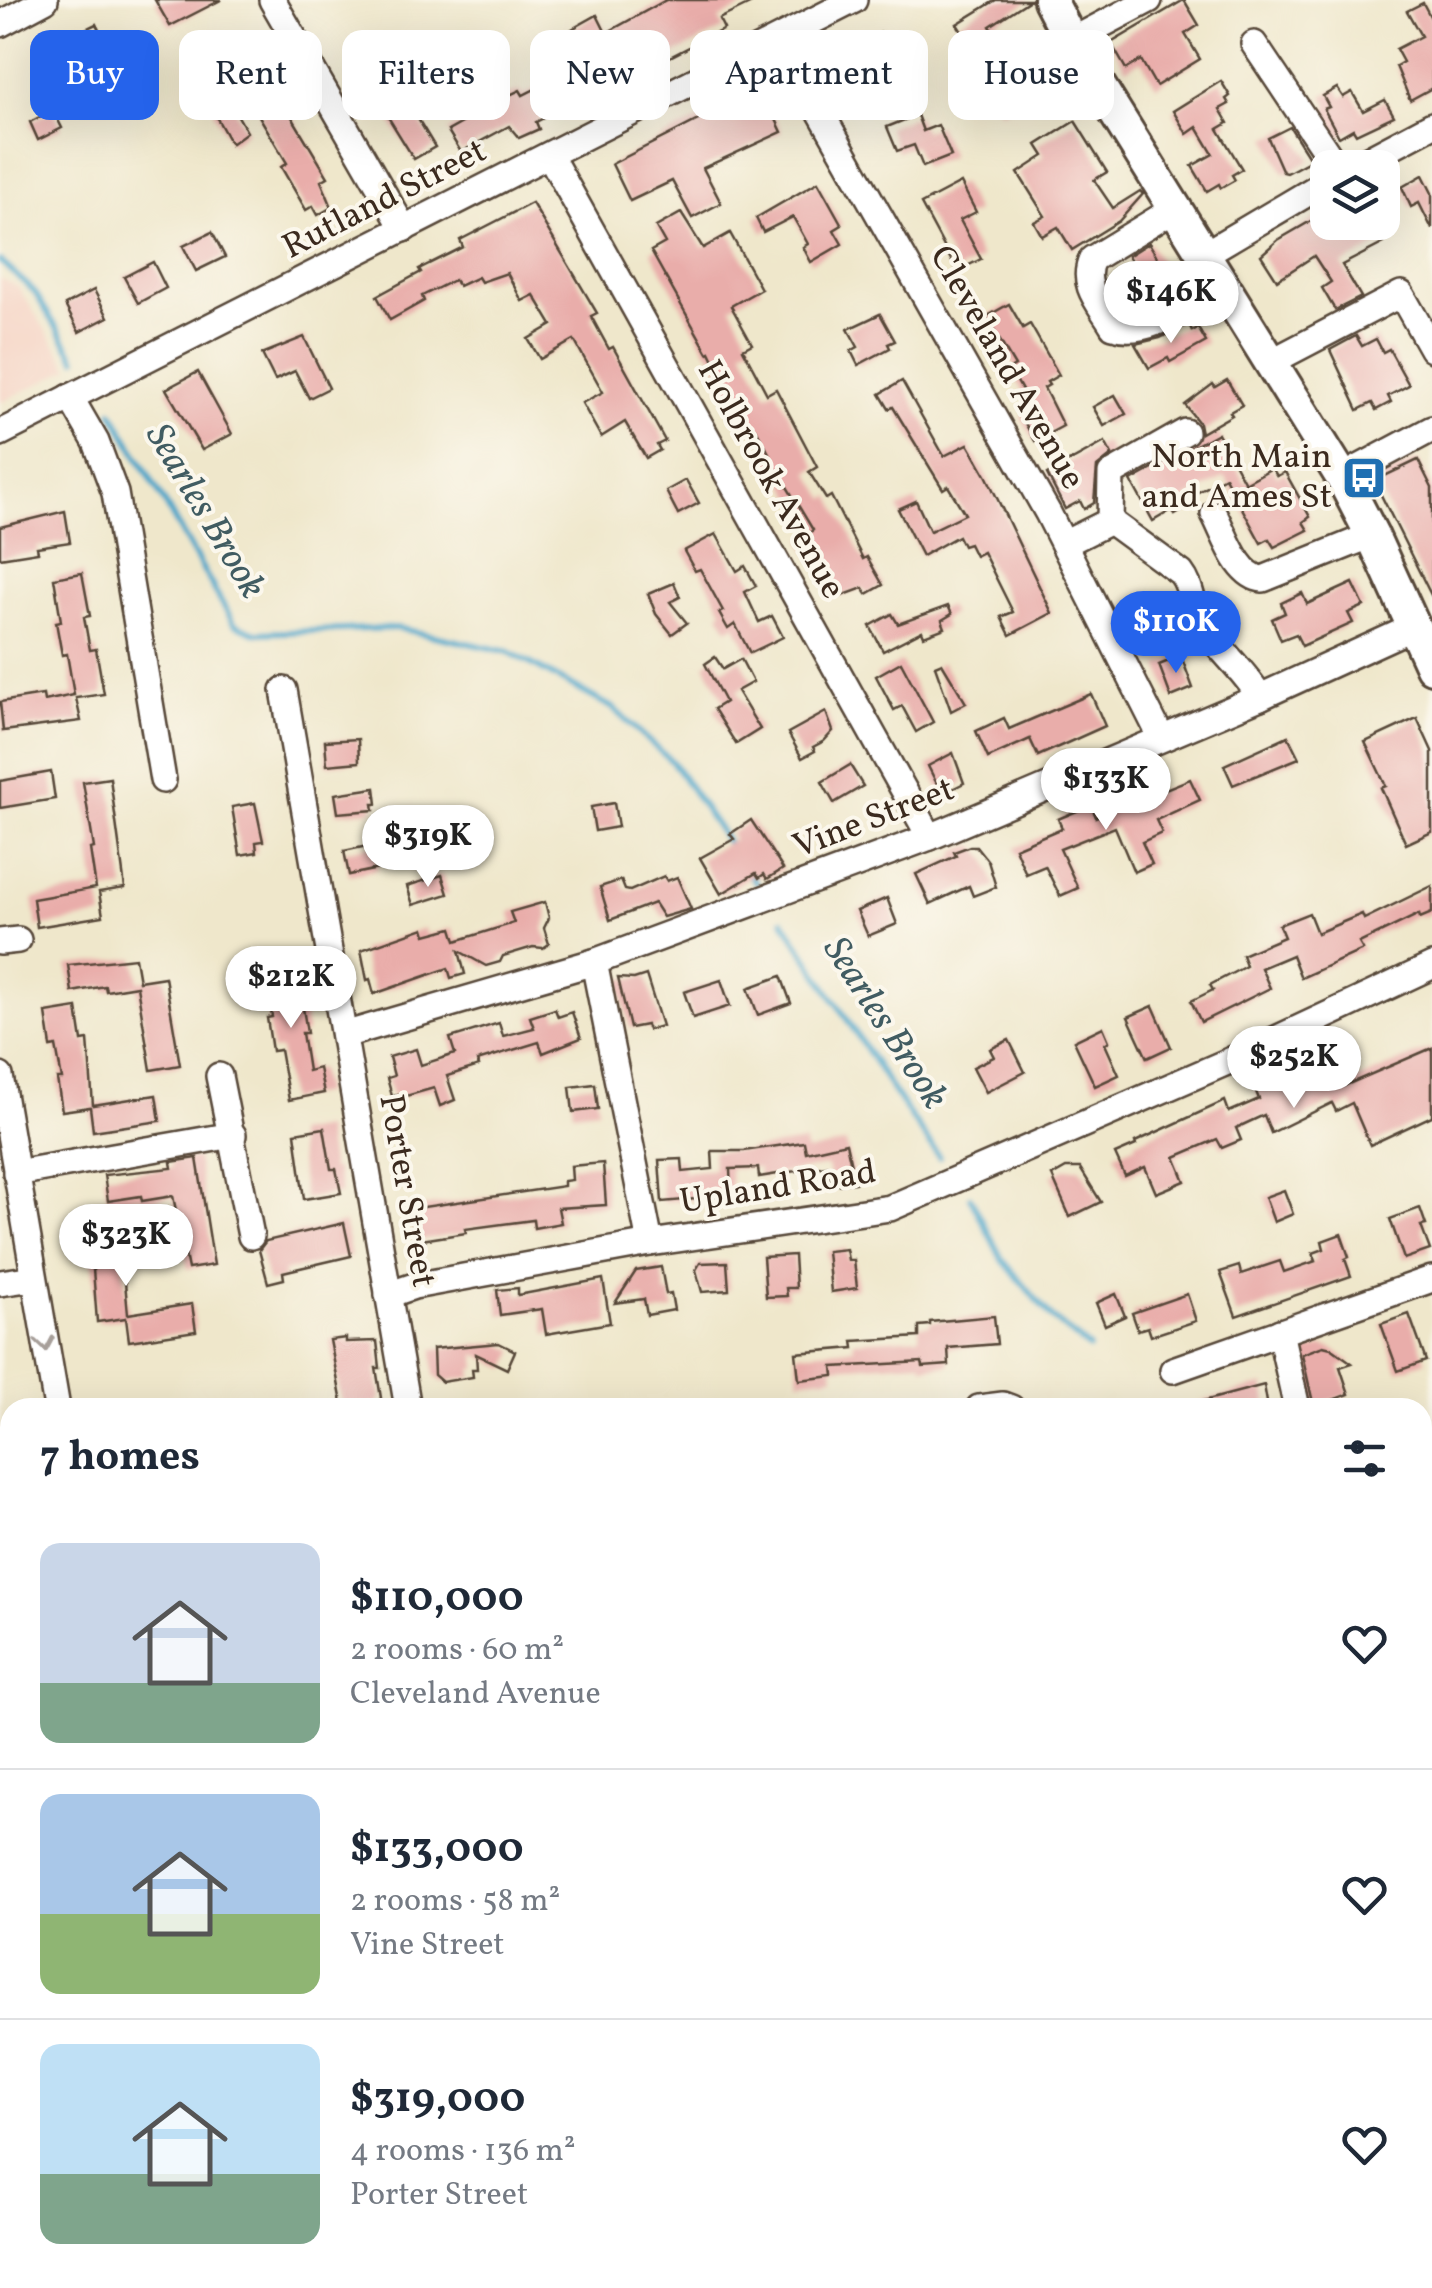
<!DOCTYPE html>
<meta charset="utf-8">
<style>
:root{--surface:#fff;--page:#f6f6f7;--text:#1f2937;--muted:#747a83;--line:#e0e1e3;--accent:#2563eb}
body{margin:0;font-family:Vollkorn,serif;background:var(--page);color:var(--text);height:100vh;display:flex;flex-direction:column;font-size:38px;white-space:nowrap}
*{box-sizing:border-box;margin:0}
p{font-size:32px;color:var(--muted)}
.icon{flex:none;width:55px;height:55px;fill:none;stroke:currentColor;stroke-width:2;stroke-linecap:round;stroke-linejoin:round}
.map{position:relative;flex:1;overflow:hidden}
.side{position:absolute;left:0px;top:1398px;width:1432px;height:892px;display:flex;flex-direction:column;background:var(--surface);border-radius:30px 30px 0 0;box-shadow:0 10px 40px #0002}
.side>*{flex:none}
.banner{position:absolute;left:30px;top:30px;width:1372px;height:90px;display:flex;gap:20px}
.controls{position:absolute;left:1310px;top:150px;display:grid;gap:20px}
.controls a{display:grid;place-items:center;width:90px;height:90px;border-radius:20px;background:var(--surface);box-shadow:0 10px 40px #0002;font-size:50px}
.price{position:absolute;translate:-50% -85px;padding:0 22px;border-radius:35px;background:#fff;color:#222;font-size:32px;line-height:65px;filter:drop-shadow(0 2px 5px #0008)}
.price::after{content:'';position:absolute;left:50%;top:60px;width:30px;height:22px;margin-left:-15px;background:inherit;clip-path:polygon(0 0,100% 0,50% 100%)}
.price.selected{background:var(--accent);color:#fff}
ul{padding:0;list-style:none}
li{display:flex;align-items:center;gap:30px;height:250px;padding:0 40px}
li+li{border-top:2px solid var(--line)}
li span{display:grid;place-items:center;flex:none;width:280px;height:200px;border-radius:20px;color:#555}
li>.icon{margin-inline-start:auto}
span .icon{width:120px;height:120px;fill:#fffc;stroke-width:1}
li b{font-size:42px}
h2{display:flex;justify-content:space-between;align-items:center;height:120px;padding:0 40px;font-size:42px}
.pill{padding:0 35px;border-radius:20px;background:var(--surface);box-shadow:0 10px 40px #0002;font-size:35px;line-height:90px}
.pill.selected{background:var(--accent);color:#fff}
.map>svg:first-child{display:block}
</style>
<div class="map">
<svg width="1432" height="2288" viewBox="0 0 1432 2288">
<rect width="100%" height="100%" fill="#fbf7ec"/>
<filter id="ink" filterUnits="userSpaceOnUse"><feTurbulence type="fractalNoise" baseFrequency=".01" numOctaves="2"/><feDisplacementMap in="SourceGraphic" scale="20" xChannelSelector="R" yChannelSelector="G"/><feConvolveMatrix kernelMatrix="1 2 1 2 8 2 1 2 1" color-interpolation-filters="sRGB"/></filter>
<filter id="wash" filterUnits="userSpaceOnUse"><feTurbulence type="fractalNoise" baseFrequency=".0048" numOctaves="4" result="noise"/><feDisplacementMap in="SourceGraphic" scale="40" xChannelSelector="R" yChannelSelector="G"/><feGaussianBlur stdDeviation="2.25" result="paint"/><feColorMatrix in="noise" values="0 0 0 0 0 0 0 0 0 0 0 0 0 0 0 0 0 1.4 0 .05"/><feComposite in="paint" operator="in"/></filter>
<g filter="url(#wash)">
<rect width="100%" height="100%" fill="#efe7cb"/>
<polygon fill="#f5d2c2" points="0,278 18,287 70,368 0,403"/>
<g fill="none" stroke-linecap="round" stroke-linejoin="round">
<g stroke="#4ba6c9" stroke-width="6">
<polyline points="0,261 34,291 76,359"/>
<polyline points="112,411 234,624 256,633 397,628 509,652 613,708 673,763 732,849"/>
<polyline points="748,872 756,883"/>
<polyline points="783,920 893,1091 939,1157"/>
<polyline points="970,1197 1002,1259 1051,1317 1089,1348"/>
</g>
</g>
<g id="blocks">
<g fill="#e9adaa">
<polygon points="155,0 221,0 170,26"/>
<polygon points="666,0 758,0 719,19 724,29 656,64 649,52 621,66 626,76 536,122 539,129 519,138 509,126 461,152 448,131 471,118 469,114 520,90 523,95 590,61 572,29 597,15 606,33"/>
<polygon points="996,0 1030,0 990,26 1013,62 1024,55 1043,85 1001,112 963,53 972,48 957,24"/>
<polygon points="1184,0 1199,25 1185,34 1200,59 1156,86 1141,60 1126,69 1111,43"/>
<polygon points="1423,3 1432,20 1432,88 1410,100 1396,66 1403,62 1396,49 1421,36 1407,11"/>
<polygon points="96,24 110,51 91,61 77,33"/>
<polygon points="880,33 905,88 888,97 874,71 862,78 848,50"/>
<polygon points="260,44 274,67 237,90 223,68"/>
<polygon points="1221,81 1230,96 1226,99 1229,104 1220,109 1228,123 1218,129 1242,169 1232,175 1235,180 1221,188 1219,184 1207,191 1192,166 1213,154 1197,127 1187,134 1173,111"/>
<polygon points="761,88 782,132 703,168 721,203 692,218 672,181 630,201 612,164"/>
<polygon points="1337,88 1343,97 1352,92 1363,111 1385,100 1394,116 1356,134 1353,129 1339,137 1324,109 1329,107 1323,96"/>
<polygon points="230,102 247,132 231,144 213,111"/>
<polygon points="283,102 328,177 321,181 332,207 318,215 313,206 306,210 281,167 287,163 259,116"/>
<polygon points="409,104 435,147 414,159 388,117"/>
<polygon points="53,110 62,128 38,140 30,122"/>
<polygon points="917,115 923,131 938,125 951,156 923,167 914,145 897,151 887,127"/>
<polygon points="1075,121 1107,172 1094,180 1113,208 1140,191 1143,194 1119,221 1072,250 1058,227 1042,236 1034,222 1045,216 1018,173 1044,156 1037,145"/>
<polygon points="1290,127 1311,160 1287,173 1283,172 1268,138"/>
<polygon points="1423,175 1432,193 1432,229 1419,203 1411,207 1402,187"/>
<polygon points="818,182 842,225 834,230 842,244 811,262 803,247 808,244 793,217 763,232 756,218"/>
<polygon points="961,183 976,212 960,220 981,259 957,271 921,204"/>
<polygon points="532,203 597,313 591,316 609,349 613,347 665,441 657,445 660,450 646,458 625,422 601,437 582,403 603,392 574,340 540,359 528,339 552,325 534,295 522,301 507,273 481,282 478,277 459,286 454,280 422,296 424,301 390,320 377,296 421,272 419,269 463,247 460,240"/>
<polygon points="1328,211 1328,222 1373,222 1384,243 1342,265 1361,297 1335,310 1322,288 1331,282 1314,256 1277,280 1261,255 1278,240"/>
<polygon points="681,213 703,248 730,233 761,289 731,306 752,344 743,349 767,394 776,389 817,467 809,472 826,499 831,496 863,559 867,557 883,585 867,594 863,588 839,597 816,555 811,557 802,540 813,530 777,470 772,472 765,458 770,455 756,429 749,433 710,352 708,353 651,251 665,243 656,227"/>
<polygon points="212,232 225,257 196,271 183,246"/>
<polygon points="1149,243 1162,265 1158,267 1172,296 1150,308 1123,311 1110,292 1140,276 1128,256"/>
<polygon points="153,262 166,288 138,303 124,277"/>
<polygon points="94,290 108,317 79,332 65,305"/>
<polygon points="1009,304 1023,328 1030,324 1059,375 1047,382 1049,385 1044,388 1063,426 1035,441 1021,416 1033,410 1010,369 1015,366 986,317"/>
<polygon points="880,314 895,341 888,344 890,348 858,365 851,351 858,347 848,329"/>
<polygon points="1189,324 1192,331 1198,328 1206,342 1170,362 1168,358 1149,368 1135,344 1160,338"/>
<polygon points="1356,336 1362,346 1376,339 1383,352 1389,349 1409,385 1388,396 1391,402 1376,410 1372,403 1358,410 1330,350"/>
<polygon points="304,337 329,388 309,398 295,371 275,380 262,354"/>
<polygon points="198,372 232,434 202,450 166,389"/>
<polygon points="1227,380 1242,405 1230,412 1232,415 1201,433 1199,423 1185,405 1213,384 1215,387"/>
<polygon points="902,381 944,456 968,444 987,477 1052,613 1010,635 1001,617 1013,612 983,552 975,556 969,544 963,546 958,536 922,556 898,509 916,501 930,531 965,514 948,486 943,489 893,407 889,409 880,394"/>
<polygon points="1115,395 1126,414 1104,426 1093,407"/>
<polygon points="1218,433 1245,483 1272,468 1277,476 1285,472 1310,517 1303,522 1308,530 1274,547 1269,539 1261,543 1225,477 1186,499 1190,506 1175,515 1172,510 1153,521 1131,481"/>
<polygon points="1105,442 1112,455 1097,467 1094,503 1084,509 1080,501 1065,509 1047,474"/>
<polygon points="1418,460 1432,488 1432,597 1374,481"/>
<polygon points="686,480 699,503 678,514 666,491"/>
<polygon points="65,511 70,542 37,547 38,552 0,558 0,527"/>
<polygon points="716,534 737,571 745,566 756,586 745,592 759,622 772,616 783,637 750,653 735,624 728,629 719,613 723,611 700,569 695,571 684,551"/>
<polygon points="82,573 90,616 84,617 90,650 96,649 104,694 76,698 81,721 3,731 0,702 43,695 44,701 74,695 67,654 62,655 56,622 61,621 54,578"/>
<polygon points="674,583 680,597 670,602 687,623 672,634 656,614 648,594"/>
<polygon points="1353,583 1364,606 1348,613 1353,623 1302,646 1296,634 1281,640 1272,619 1285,613 1281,603 1302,593 1307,604"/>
<polygon points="948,606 952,614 942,620 945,628 924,636 922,631 883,651 870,626 892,614 898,624"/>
<polygon points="1181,656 1193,688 1171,697 1159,665"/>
<polygon points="715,657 723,669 741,659 753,682 737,691 760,729 736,744 714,709 725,702 705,664"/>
<polygon points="901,662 933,722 916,732 902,706 894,710 876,676"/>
<polygon points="942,663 966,703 951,711 935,666"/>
<polygon points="1091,694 1105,726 1038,756 1030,739 988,758 976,731 1004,718 1009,729"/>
<polygon points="826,712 833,731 824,741 813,747 815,751 802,758 788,733"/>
<polygon points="1417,718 1432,751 1432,832 1406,844 1381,788 1386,786 1365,742"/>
<polygon points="1288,736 1299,758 1233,785 1224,765"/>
<polygon points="358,739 359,762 327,765 325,741"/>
<polygon points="953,753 964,783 942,794 928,766"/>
<polygon points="850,765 863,786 834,803 822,782"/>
<polygon points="51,772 55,799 0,808 0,781"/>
<polygon points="110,778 125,888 99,892 103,916 37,927 33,899 96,888 90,849 94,848 83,782"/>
<polygon points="1190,779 1200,800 1156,820 1162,833 1142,842 1152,864 1134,872 1115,827 1060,849 1078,888 1060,896 1045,866 1026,874 1015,848 1062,828 1058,819 1091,805 1096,817"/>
<polygon points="375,788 377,804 373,804 374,810 338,813 335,794"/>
<polygon points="255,803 263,841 256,842 257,852 240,855 232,807"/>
<polygon points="614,803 618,827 595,831 591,807"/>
<polygon points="751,820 783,869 767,879 764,874 759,878 756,873 721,894 700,858 734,839 730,834"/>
<polygon points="372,845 378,869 349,875 344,851"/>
<polygon points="970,846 976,846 988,861 996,887 973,896 969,886 930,904 916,874 956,856 954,852"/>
<polygon points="442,875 448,894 413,905 407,886"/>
<polygon points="664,876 667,881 677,877 691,909 663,917 654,903 610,920 600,887 621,880 625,890 630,891"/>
<polygon points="1432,886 1432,913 1420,918 1419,914 1359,943 1363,950 1301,978 1292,955 1261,968 1270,988 1201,1022 1191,1001 1213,990 1210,985 1246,966 1242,955 1284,937 1279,925 1309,913 1317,933 1362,914 1364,919"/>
<polygon points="887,898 897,924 868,936 857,911"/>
<polygon points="545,902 549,918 544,928 549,944 543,948 533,947 503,956 500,962 486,966 459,951 465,974 451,978 448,968 374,994 370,979 367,980 361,950 424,928 426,935 452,928 456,941 514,923 510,912"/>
<polygon points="135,958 139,981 165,977 180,1065 151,1070 137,986 106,991 105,986 72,992 68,965"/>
<polygon points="301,965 305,988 300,989 307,1033 302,1033 308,1071 319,1068 324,1093 289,1100 280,1050 272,1051 267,1018 272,1017 265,970"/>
<polygon points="646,975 662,1026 648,1030 646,1025 630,1028 618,978 634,979"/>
<polygon points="781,976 791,1003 758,1015 748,988"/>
<polygon points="721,980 730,1006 693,1018 684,992"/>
<polygon points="1153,1006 1171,1047 1147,1058 1128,1017"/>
<polygon points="77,1008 82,1041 88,1040 93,1105 156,1095 160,1121 93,1131 90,1107 62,1111 57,1079 62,1079 56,1046 51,1047 46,1013"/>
<polygon points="555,1009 558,1017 572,1012 581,1038 543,1053 539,1042 477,1061 479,1066 447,1076 455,1100 440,1106 434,1088 399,1098 398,1094 392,1096 387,1078 394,1076 389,1057 416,1049 421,1065 455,1054 450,1038 499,1023 503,1036 534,1028 530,1017"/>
<polygon points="1103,1027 1109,1041 1105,1044 1119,1075 1095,1086 1074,1041"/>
<polygon points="1009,1040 1025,1072 986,1092 973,1067 994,1057 990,1049"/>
<polygon points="1432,1048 1432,1116 1370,1145 1352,1103 1336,1111 1332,1103 1271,1133 1264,1115 1236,1128 1241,1140 1222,1148 1217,1139 1175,1157 1185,1181 1156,1193 1145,1167 1125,1176 1115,1154 1136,1145 1135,1142 1225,1101 1229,1112 1259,1099 1254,1087 1304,1065 1302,1061 1319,1053 1330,1054 1340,1070 1344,1086"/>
<polygon points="595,1084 598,1109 573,1112 570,1087"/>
<polygon points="324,1128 331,1169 336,1169 341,1193 304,1199 295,1133"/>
<polygon points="804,1142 806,1152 846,1143 855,1183 835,1185 830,1181 827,1166 759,1177 758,1168 730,1169 731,1196 662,1202 659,1160 682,1159 683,1172 713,1169 712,1151 744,1151"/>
<polygon points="197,1158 214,1265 188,1269 173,1196 142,1201 141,1196 108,1201 104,1175 172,1168 171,1162"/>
<polygon points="603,1163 606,1205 558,1208 561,1223 534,1228 533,1220 465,1229 466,1233 415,1241 410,1209 564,1186 564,1181 572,1180 571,1166"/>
<polygon points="1066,1168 1080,1168 1101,1202 1070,1217 1052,1176"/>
<polygon points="1284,1190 1293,1214 1274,1222 1265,1197"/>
<polygon points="1420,1208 1426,1225 1421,1226 1430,1250 1404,1259 1390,1219"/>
<polygon points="112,1218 117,1250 122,1250 128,1314 192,1304 196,1331 129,1341 126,1318 97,1322 92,1256 86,1257 81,1222"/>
<polygon points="344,1223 351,1256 283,1272 284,1279 268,1283 259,1250 266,1241"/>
<polygon points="1341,1234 1349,1257 1345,1259 1351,1276 1236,1316 1220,1272 1239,1266 1241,1274 1280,1261 1284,1272 1316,1261 1313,1253 1324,1249 1322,1241"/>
<polygon points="846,1249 848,1260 854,1260 857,1288 831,1292 827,1251"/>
<polygon points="794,1255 796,1288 786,1288 787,1296 766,1297 763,1257"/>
<polygon points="727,1262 729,1290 702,1292 696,1270 700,1263"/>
<polygon points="661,1267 666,1294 671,1293 674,1310 647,1315 644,1299 615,1303 636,1271"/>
<polygon points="603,1279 610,1323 546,1334 542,1309 500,1315 497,1290 518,1288 518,1295"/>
<polygon points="1116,1294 1125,1316 1105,1325 1096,1303"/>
<polygon points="1187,1294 1196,1321 1151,1336 1148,1327 1138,1330 1132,1313"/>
<polygon points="1409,1314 1426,1361 1398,1371 1381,1324"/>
<polygon points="994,1316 997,1344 948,1348 949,1365 923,1367 922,1362 833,1367 834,1376 799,1380 796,1353 854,1348 853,1341 919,1337 919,1326 930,1325 930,1322"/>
<polygon points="346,1338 346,1342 377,1341 380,1368 376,1368 381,1398 376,1404 343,1408 330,1340"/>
<polygon points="499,1343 515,1351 507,1369 476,1354 477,1369 472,1369 473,1377 442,1382 434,1375 433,1349"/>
<polygon points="1323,1346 1331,1348 1352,1363 1340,1367 1349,1394 1314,1407 1302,1354"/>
<polygon points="1264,1385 1268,1408 1201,1408 1200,1402"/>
</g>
</g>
</g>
<g filter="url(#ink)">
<use href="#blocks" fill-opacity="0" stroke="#564638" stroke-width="2.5"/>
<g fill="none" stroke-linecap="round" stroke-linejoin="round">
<defs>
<g id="minor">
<polyline points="272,0 404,229"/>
<polyline points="0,24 45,0"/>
<polyline points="779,39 1048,513 1161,737"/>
<polyline points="1071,41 1149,0"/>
<polyline points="1254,44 1337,168"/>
<polyline points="550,156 930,837"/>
<polyline points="1351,168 1432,125"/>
<path d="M1174,209L1092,259C1080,285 1100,304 1113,326C1149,338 1191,302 1222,286"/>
<polyline points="1203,255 1328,181"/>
<polyline points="1269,363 1401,294 1432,349"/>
<polyline points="70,397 96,442 115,493 163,780"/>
<polyline points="0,433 854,0"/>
<polyline points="1342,477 1432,429"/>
<path d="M1214,514C1225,534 1237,577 1263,579L1372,535"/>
<polyline points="1110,521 1111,474 1185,432"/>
<path d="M1064,544L1110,521L1181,573C1192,587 1191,603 1199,619C1214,646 1243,668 1260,697"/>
<polyline points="284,690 408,1408"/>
<polyline points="0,942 18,940"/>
<polyline points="594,962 650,1243"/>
<polyline points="344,1035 594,962 930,837 1260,697 1413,627"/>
<polyline points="0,1076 57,1408"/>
<polyline points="219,1076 251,1236"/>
<polyline points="16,1173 233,1135"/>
<polyline points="0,1283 34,1278"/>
<polyline points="388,1295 414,1286 650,1243 890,1208 1227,1062 1432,966"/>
<polyline points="1280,1332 1297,1408"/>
<polyline points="1173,1370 1432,1279"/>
<polyline points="979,1408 1003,1405 1011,1408"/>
<polyline points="0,1574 10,1576"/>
<polyline points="1422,1600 1432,1599"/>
<polyline points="1422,1824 1432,1823"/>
<polyline points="0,2039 3,2058"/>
<polyline points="1422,2109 1432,2108"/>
<polyline points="1035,2280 1036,2288"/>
<polyline points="1357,2280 1360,2288"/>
<polyline points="267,2288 310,2280"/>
</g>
<polyline id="major" points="1050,0 1071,41 1342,477 1372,535 1432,667"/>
</defs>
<use href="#minor" stroke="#564638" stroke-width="30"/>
<use href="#major" stroke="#564638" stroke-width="38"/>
<use href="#minor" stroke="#fff" stroke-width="25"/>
<use href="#major" stroke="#fff" stroke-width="32"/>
</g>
<defs><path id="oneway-chevron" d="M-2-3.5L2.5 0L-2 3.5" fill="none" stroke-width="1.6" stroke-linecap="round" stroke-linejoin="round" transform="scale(2.5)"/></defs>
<use stroke="#a79f9a" href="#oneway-chevron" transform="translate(45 1344) rotate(80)"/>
</g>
<defs>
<symbol id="bus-square" viewBox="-11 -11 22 22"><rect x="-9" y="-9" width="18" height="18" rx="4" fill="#1f6fb2" stroke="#fbf7ec"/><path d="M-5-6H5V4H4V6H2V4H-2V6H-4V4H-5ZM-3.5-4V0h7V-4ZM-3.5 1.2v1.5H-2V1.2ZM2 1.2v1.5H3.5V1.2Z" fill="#fff"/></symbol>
</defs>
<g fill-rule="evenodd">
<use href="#bus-square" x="1339" y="453" width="50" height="50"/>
</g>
<g text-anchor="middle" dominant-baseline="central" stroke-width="8" stroke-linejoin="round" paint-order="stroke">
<g font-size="35" fill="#3b2a1e" stroke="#fbf7ec">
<text transform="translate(385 200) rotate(-27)">Rutland Street</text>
<text transform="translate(1006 368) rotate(60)">Cleveland Avenue</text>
<text transform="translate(770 480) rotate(61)">Holbrook Avenue</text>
<text transform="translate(874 819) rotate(-21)">Vine Street</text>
<text transform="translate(778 1188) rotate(-9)">Upland Road</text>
<text transform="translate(406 1191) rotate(80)">Porter Street</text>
</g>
<g font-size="35" fill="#3b2a1e" stroke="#fbf7ec" text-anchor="end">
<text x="1332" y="458">North Main<tspan x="1332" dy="40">and Ames St</tspan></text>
</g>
<g font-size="38" font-style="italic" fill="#415c62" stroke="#fbf7ec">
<text transform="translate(204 512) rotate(59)">Searles Brook</text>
<text transform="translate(884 1024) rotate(57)">Searles Brook</text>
</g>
</g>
</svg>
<div class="controls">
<a><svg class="icon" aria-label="layers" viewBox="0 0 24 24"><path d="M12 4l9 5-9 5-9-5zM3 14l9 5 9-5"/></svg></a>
</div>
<b class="price" style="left:1171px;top:346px">$146K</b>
<b class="price selected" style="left:1176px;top:676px">$110K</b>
<b class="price" style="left:1106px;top:833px">$133K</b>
<b class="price" style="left:428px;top:890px">$319K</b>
<b class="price" style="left:291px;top:1031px">$212K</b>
<b class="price" style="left:1294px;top:1111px">$252K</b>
<b class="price" style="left:126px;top:1289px">$323K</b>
<div class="banner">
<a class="pill selected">Buy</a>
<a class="pill">Rent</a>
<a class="pill">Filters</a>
<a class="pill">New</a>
<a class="pill">Apartment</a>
<a class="pill">House</a>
</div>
<section class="side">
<h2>7 homes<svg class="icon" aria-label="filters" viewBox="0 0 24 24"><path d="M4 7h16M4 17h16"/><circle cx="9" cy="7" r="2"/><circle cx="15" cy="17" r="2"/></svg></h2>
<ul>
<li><span style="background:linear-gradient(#c9d6e8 70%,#7fa58c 0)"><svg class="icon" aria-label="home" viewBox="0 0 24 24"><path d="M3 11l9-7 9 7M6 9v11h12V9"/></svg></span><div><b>$110,000</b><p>2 rooms · 60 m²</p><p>Cleveland Avenue</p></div><svg class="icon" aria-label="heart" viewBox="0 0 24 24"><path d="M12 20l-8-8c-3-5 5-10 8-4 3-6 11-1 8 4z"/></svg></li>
<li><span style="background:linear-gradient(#a9c7e8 60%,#8fb573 0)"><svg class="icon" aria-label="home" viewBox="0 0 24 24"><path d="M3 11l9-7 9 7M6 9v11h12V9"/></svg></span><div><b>$133,000</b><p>2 rooms · 58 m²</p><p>Vine Street</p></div><svg class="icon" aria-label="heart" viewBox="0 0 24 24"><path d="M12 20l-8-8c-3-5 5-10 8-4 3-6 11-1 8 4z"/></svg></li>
<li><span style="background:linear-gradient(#bfe0f5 65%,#7fa58c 0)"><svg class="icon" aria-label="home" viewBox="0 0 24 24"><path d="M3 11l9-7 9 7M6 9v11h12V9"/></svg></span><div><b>$319,000</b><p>4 rooms · 136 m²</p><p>Porter Street</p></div><svg class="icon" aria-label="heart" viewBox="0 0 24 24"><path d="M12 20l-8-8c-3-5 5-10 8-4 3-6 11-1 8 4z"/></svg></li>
</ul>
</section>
</div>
